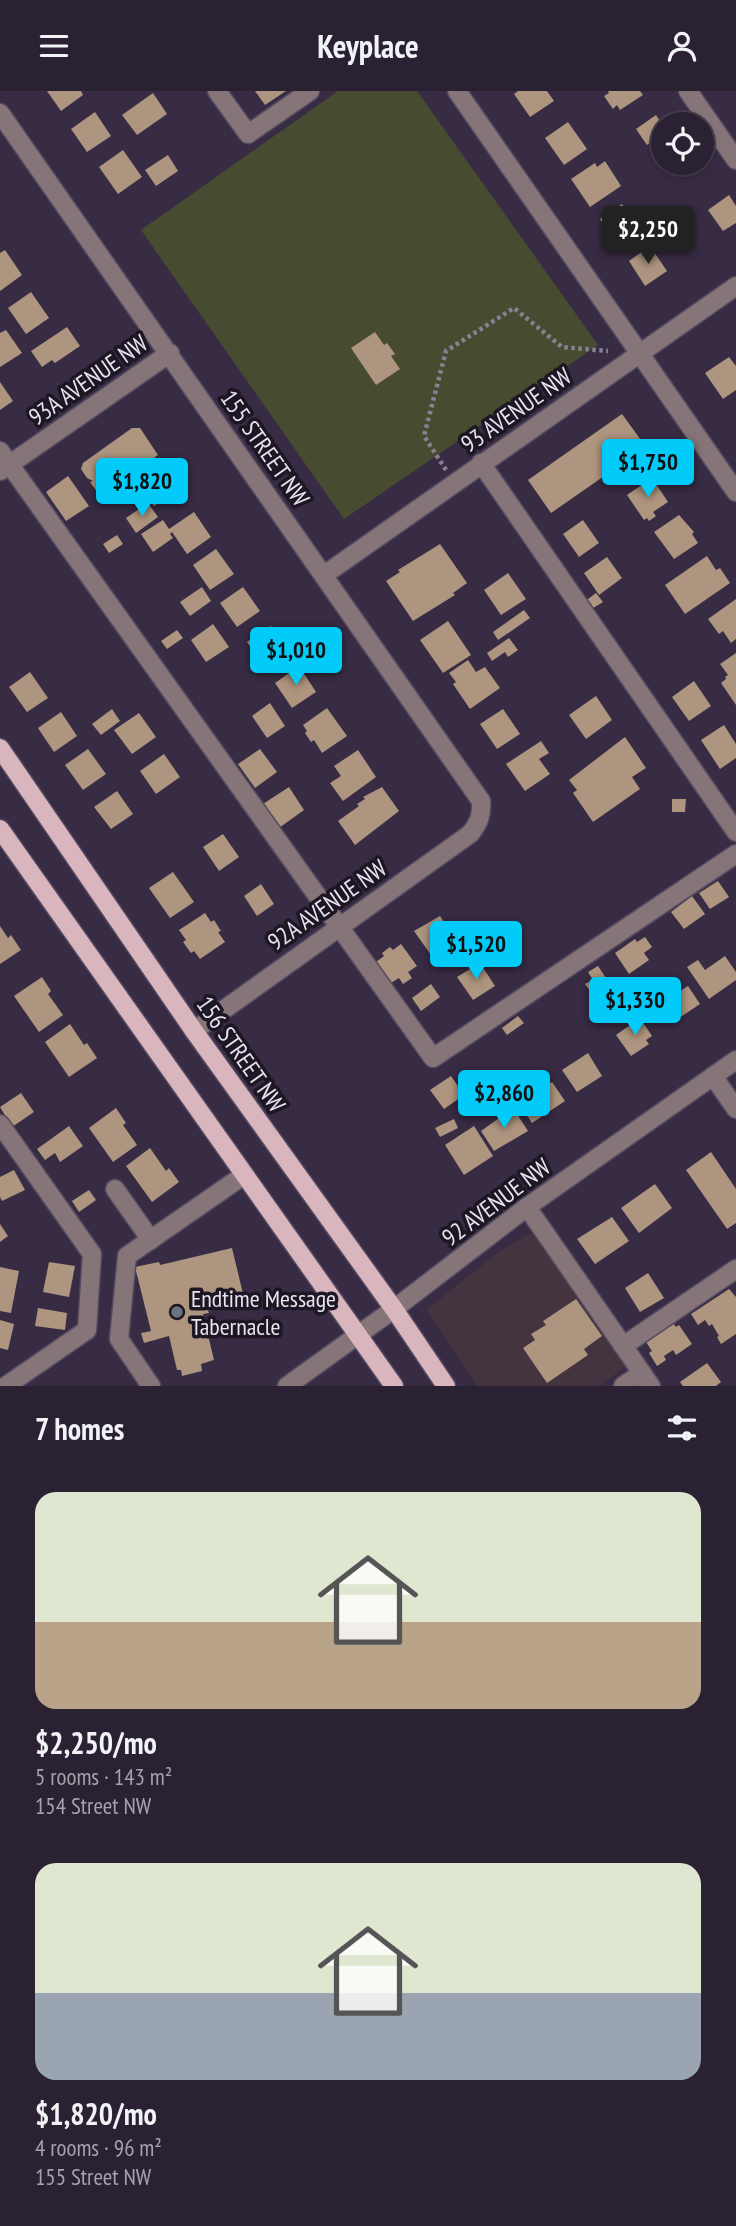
<!DOCTYPE html>
<meta charset="utf-8">
<style>
:root{--surface:#2a2133;--page:#362e3f;--text:#f1f3f6;--muted:#a5a3ac;--line:#463e4e;--accent:#03cbf9}
body{margin:0;font-family:"PT Sans Narrow",sans-serif;background:var(--page);color:var(--text);height:100vh;display:flex;flex-direction:column;font-size:26px;white-space:nowrap}
*{box-sizing:border-box;margin:0}
p{font-size:23px;color:var(--muted)}
.icon{flex:none;width:38px;height:38px;fill:none;stroke:currentColor;stroke-width:2;stroke-linecap:round;stroke-linejoin:round}
.map{position:relative;height:1295px;overflow:hidden}
.side{display:flex;flex-direction:column;background:var(--surface);flex:1}
.side>*{flex:none}
.buttons{position:absolute;left:651px;top:21px;display:grid;gap:14px}
.buttons a{display:grid;place-items:center;width:63px;height:63px;border-radius:50%;background:var(--surface);box-shadow:0 4px 10px #0003,0 0 0 2px var(--line);font-size:35px}
.price{position:absolute;translate:-50% -60px;padding:0 16px;border-radius:7px;background:var(--accent);color:#111;font-size:23px;line-height:46px;filter:drop-shadow(0 2px 4px #0008)}
.price::after{content:'';position:absolute;left:50%;top:42px;width:21px;height:16px;margin-left:-10px;background:inherit;clip-path:polygon(0 0,100% 0,50% 100%)}
.price.current{background:#222;color:#fff}
ul{padding:0;list-style:none}
li{display:grid;align-content:center;gap:14px;height:371px;padding:0 35px}
li span{display:grid;place-items:center;height:217px;border-radius:21px;color:#555}
li>.icon{margin-inline-start:auto}
span .icon{width:126px;height:126px;fill:#fffc;stroke-width:1}
li b{font-size:30px}
h2{display:flex;justify-content:space-between;align-items:center;height:84px;padding:0 35px;font-size:30px}
header{display:flex;justify-content:space-between;align-items:center;height:91px;padding:0 35px;background:var(--surface);font-size:32px;font-weight:800}
.map>svg:first-child{display:block}
</style>
<header><svg class="icon" aria-label="menu" viewBox="0 0 24 24"><path d="M4 6h16M4 12h16M4 18h16"/></svg>Keyplace<svg class="icon" aria-label="person" viewBox="0 0 24 24"><circle cx="12" cy="8" r="4"/><path d="M4 21q1-7 8-7t8 7"/></svg></header>
<div class="map">
<svg width="736" height="1295" viewBox="0 0 736 1295">
<rect width="100%" height="100%" fill="#382c44"/>
<polygon fill="#443440" points="537,1139 627,1274 600,1295 478,1295 426,1219 501,1159"/>
<polygon fill="#474c31" points="338,0 417,0 598,254 344,428 141,139"/>
<g fill="#ae957f">
<polygon points="47,0 81,0 83,4 61,20"/>
<polygon points="255,0 286,0 265,14"/>
<polygon points="518,0 547,0 554,10 530,26 514,3"/>
<polygon points="608,0 640,0 643,4 620,19 617,14 613,18 604,5 609,2"/>
<polygon points="153,2 167,23 137,44 122,24"/>
<polygon points="95,21 111,45 87,61 71,38"/>
<polygon points="656,24 663,35 663,42 647,54 636,38"/>
<polygon points="568,31 587,58 564,74 545,47"/>
<polygon points="123,59 142,86 118,103 99,76"/>
<polygon points="168,64 178,80 156,95 145,79"/>
<polygon points="605,70 621,95 590,116 571,88 595,72 597,76"/>
<polygon points="729,104 736,115 736,132 723,140 708,119"/>
<polygon points="622,113 640,139 618,154 600,128"/>
<polygon points="671,118 676,126 653,144 645,133"/>
<polygon points="650,155 667,180 645,195 629,170"/>
<polygon points="5,159 22,184 0,200 0,162"/>
<polygon points="31,201 49,227 26,243 8,217"/>
<polygon points="67,236 80,255 55,272 52,269 42,276 31,260"/>
<polygon points="6,239 22,262 0,276 0,242"/>
<polygon points="375,241 384,254 387,252 395,263 391,265 400,278 376,294 351,257"/>
<polygon points="729,266 736,275 736,299 723,308 705,282"/>
<polygon points="0,291 13,310 0,319"/>
<polygon points="622,323 646,356 551,422 528,389"/>
<polygon points="132,337 140,337 158,364 100,405 90,391 93,390 87,387 81,378 83,372"/>
<polygon points="161,374 178,399 154,415 137,391"/>
<polygon points="68,385 89,415 66,430 46,401"/>
<polygon points="652,387 668,411 653,421 656,425 649,430 647,427 644,429 627,404"/>
<polygon points="148,412 158,426 136,442 126,427"/>
<polygon points="194,421 211,446 187,463 172,441 170,443 173,447 153,461 141,443 163,429 169,438"/>
<polygon points="679,424 694,441 692,443 698,452 674,468 654,441"/>
<polygon points="583,429 599,452 579,466 563,443"/>
<polygon points="117,444 123,453 109,462 103,453"/>
<polygon points="440,453 467,492 453,502 455,504 413,530 386,490 400,481 398,479"/>
<polygon points="216,458 234,483 210,499 193,474"/>
<polygon points="707,465 716,479 720,477 730,492 685,523 665,494"/>
<polygon points="607,466 622,487 599,504 584,482"/>
<polygon points="508,482 526,508 501,524 484,499"/>
<polygon points="202,496 211,510 190,525 180,511"/>
<polygon points="243,496 260,520 237,536 220,512"/>
<polygon points="596,502 603,511 590,519 584,511"/>
<polygon points="736,508 736,548 731,552 723,540 719,543 708,528"/>
<polygon points="524,519 530,527 498,549 493,541"/>
<polygon points="448,530 471,564 443,582 420,549"/>
<polygon points="213,533 229,556 206,571 191,549"/>
<polygon points="271,535 288,561 265,577 247,551"/>
<polygon points="177,539 183,547 167,558 161,550"/>
<polygon points="509,547 518,559 508,566 505,561 492,570 487,562"/>
<polygon points="736,562 736,614 721,592 726,588 725,586 728,584 720,573"/>
<polygon points="468,569 476,581 485,576 500,597 470,618 453,593 456,591 449,582"/>
<polygon points="299,575 316,601 292,617 275,592"/>
<polygon points="30,581 48,607 27,621 9,596"/>
<polygon points="694,590 711,615 689,630 672,606"/>
<polygon points="596,605 612,629 586,648 569,624"/>
<polygon points="270,612 285,635 267,647 252,625"/>
<polygon points="327,617 347,645 322,662 314,649 311,651 305,642 307,640 303,634"/>
<polygon points="112,618 120,630 101,644 92,633"/>
<polygon points="503,618 520,643 497,658 480,633"/>
<polygon points="61,621 77,645 54,661 38,637"/>
<polygon points="139,622 156,646 132,663 114,639"/>
<polygon points="724,634 736,653 736,667 720,678 701,649"/>
<polygon points="625,646 646,677 632,686 640,698 593,731 573,702 577,699 569,689"/>
<polygon points="541,650 549,662 539,668 550,683 525,700 506,673"/>
<polygon points="88,658 106,683 83,699 65,674"/>
<polygon points="260,658 277,681 255,697 238,673"/>
<polygon points="358,659 376,686 343,710 330,692 341,685 334,675"/>
<polygon points="164,663 180,686 156,703 140,680"/>
<polygon points="289,696 304,719 279,737 263,713"/>
<polygon points="382,696 399,720 355,754 338,730 359,715 357,713 365,708 363,706"/>
<polygon points="117,700 133,723 111,738 94,716"/>
<polygon points="672,708 686,708 685,721 672,721"/>
<polygon points="223,743 239,766 219,780 203,756"/>
<polygon points="173,781 194,811 170,827 149,797"/>
<polygon points="718,790 729,806 710,818 699,802"/>
<polygon points="261,793 274,813 257,825 244,805"/>
<polygon points="692,805 705,823 684,838 671,821"/>
<polygon points="205,822 211,831 214,829 221,840 218,841 225,851 200,868 194,860 191,862 183,851 186,849 179,839"/>
<polygon points="440,825 455,848 431,864 414,840"/>
<polygon points="459,830 472,853 464,857 451,835"/>
<polygon points="0,835 8,847 11,844 21,859 0,873"/>
<polygon points="645,846 652,856 644,862 649,869 629,883 615,862 635,848 637,851"/>
<polygon points="401,853 417,875 408,881 412,887 403,893 399,887 391,892 376,871 384,865 382,862 390,856 393,859"/>
<polygon points="725,865 736,881 736,889 709,908 687,876 698,869 705,879"/>
<polygon points="480,872 495,895 473,909 457,886"/>
<polygon points="598,875 608,890 591,901 585,893 593,889 588,881"/>
<polygon points="42,886 51,900 48,903 63,924 39,941 14,905"/>
<polygon points="431,893 440,906 421,920 412,907"/>
<polygon points="688,895 700,913 676,929 663,911"/>
<polygon points="518,925 524,932 507,944 502,937"/>
<polygon points="640,927 652,945 646,949 649,953 631,965 616,944"/>
<polygon points="70,933 84,954 87,952 97,967 69,986 45,951"/>
<polygon points="588,962 602,985 577,1001 562,979"/>
<polygon points="451,985 464,1004 444,1018 430,999"/>
<polygon points="552,991 565,1010 532,1032 521,1015 527,1011 537,1023 526,1007"/>
<polygon points="21,1002 34,1021 12,1036 0,1016"/>
<polygon points="116,1017 126,1032 123,1034 137,1054 113,1071 89,1037"/>
<polygon points="513,1017 528,1040 494,1060 481,1040"/>
<polygon points="454,1028 458,1037 440,1046 435,1037"/>
<polygon points="69,1035 83,1055 60,1071 55,1062 45,1069 37,1058"/>
<polygon points="474,1035 493,1065 464,1084 445,1054"/>
<polygon points="150,1057 166,1080 169,1077 179,1091 152,1111 126,1075"/>
<polygon points="711,1061 736,1098 736,1132 727,1138 686,1079"/>
<polygon points="14,1079 25,1099 2,1110 0,1106 0,1086"/>
<polygon points="655,1093 672,1117 639,1142 621,1117"/>
<polygon points="89,1099 96,1109 79,1121 72,1110"/>
<polygon points="612,1126 629,1150 595,1173 577,1148"/>
<polygon points="0,1133 8,1145 0,1151"/>
<polygon points="232,1157 245,1211 208,1220 209,1222 203,1223 214,1269 201,1273 202,1280 182,1285 181,1279 177,1279 169,1245 144,1252 141,1242 151,1240 135,1176 159,1171 160,1174"/>
<polygon points="49,1171 75,1175 69,1206 43,1201"/>
<polygon points="0,1176 19,1180 11,1222 0,1220"/>
<polygon points="648,1182 664,1207 640,1221 625,1197"/>
<polygon points="729,1198 736,1206 736,1243 721,1253 717,1246 719,1245 712,1233 709,1235 705,1229 698,1234 691,1223"/>
<polygon points="576,1208 602,1245 584,1258 588,1264 547,1292 523,1257 535,1249 531,1243 546,1234 543,1230"/>
<polygon points="38,1217 67,1222 65,1239 35,1235"/>
<polygon points="0,1229 14,1233 8,1259 0,1257"/>
<polygon points="673,1232 676,1236 679,1234 692,1253 676,1264 673,1259 664,1265 666,1269 657,1275 649,1262 652,1260 646,1251"/>
<polygon points="707,1272 721,1291 716,1295 683,1295 680,1291"/>
</g>
<g fill="none" stroke-linecap="round" stroke-linejoin="round">
<defs>
<g id="minor">
<polyline points="217,0 248,43 310,0"/>
<polyline points="457,0 736,401"/>
<polyline points="688,0 736,69"/>
<path d="M0,22L481,710C482,724 479,732 470,743L194,940"/>
<polyline points="0,360 433,967 736,763"/>
<polyline points="481,372 736,741"/>
<polyline points="0,380 170,262"/>
<polyline points="324,484 736,195"/>
<polyline points="713,985 736,1018"/>
<polyline points="0,1033 92,1163 87,1239 6,1295"/>
<polyline points="115,1098 151,1149"/>
<polyline points="527,1116 651,1295"/>
<polyline points="623,1255 736,1178"/>
<polyline points="151,1295 119,1248 127,1165 244,1084"/>
<polyline points="287,1295 394,1218 527,1116 736,969"/>
<polyline points="623,1295 642,1282"/>
</g>
<g id="major">
<polyline points="0,657 194,940 394,1218 446,1295"/>
<polyline points="0,738 394,1295"/>
</g>
</defs>
<use href="#minor" stroke="#544960" stroke-width="21"/>
<use href="#major" stroke="#544960" stroke-width="21"/>
<polyline stroke="#898093" stroke-width="4.5" stroke-dasharray="3.5 3.5" stroke-linecap="butt" points="446,379 424,345 446,260 514,217 562,256 608,260"/>
<use href="#minor" stroke="#857578" stroke-width="18"/>
<use href="#major" stroke="#d9b6bd" stroke-width="18"/>
</g>
<circle fill="#6b7280" stroke="#1c1722" stroke-width="2.5" cx="177" cy="1221" r="7"/>
<g text-anchor="middle" dominant-baseline="central" stroke-width="7" stroke-linejoin="round" paint-order="stroke">
<g font-size="24" fill="#e9e2f1" stroke="#1c1722">
<text transform="translate(88 289) rotate(-35)">93A AVENUE NW</text>
<text transform="translate(516 319) rotate(-35)">93 AVENUE NW</text>
<text transform="translate(265 357) rotate(55)">155 STREET NW</text>
<text transform="translate(327 814) rotate(-35)">92A AVENUE NW</text>
<text transform="translate(241 963) rotate(55)">156 STREET NW</text>
<text transform="translate(496 1111) rotate(-37)">92 AVENUE NW</text>
</g>
<g font-size="24" fill="#e9e2f1" stroke="#1c1722" text-anchor="start">
<text x="191" y="1207">Endtime Message<tspan x="191" dy="28">Tabernacle</tspan></text>
</g>
</g>
</svg>
<div class="buttons">
<a><svg class="icon" aria-label="locate" viewBox="0 0 24 24"><circle cx="12" cy="12" r="6"/><path d="M12 2v4M12 18v4M2 12h4M18 12h4"/></svg></a>
</div>
<b class="price current" style="left:648px;top:175px">$2,250</b>
<b class="price" style="left:648px;top:408px">$1,750</b>
<b class="price" style="left:142px;top:427px">$1,820</b>
<b class="price" style="left:296px;top:596px">$1,010</b>
<b class="price" style="left:476px;top:890px">$1,520</b>
<b class="price" style="left:635px;top:946px">$1,330</b>
<b class="price" style="left:504px;top:1039px">$2,860</b>
</div>
<section class="side">
<h2>7 homes<svg class="icon" aria-label="filters" viewBox="0 0 24 24"><path d="M4 7h16M4 17h16"/><circle cx="9" cy="7" r="2"/><circle cx="15" cy="17" r="2"/></svg></h2>
<ul>
<li><span style="background:linear-gradient(#dfe7d0 60%,#b9a48a 0)"><svg class="icon" aria-label="home" viewBox="0 0 24 24"><path d="M3 11l9-7 9 7M6 9v11h12V9"/></svg></span><div><b>$2,250/mo</b><p>5 rooms · 143 m²</p><p>154 Street NW</p></div></li>
<li><span style="background:linear-gradient(#dfe7d0 60%,#9aa5b1 0)"><svg class="icon" aria-label="home" viewBox="0 0 24 24"><path d="M3 11l9-7 9 7M6 9v11h12V9"/></svg></span><div><b>$1,820/mo</b><p>4 rooms · 96 m²</p><p>155 Street NW</p></div></li>
</ul>
</section>
